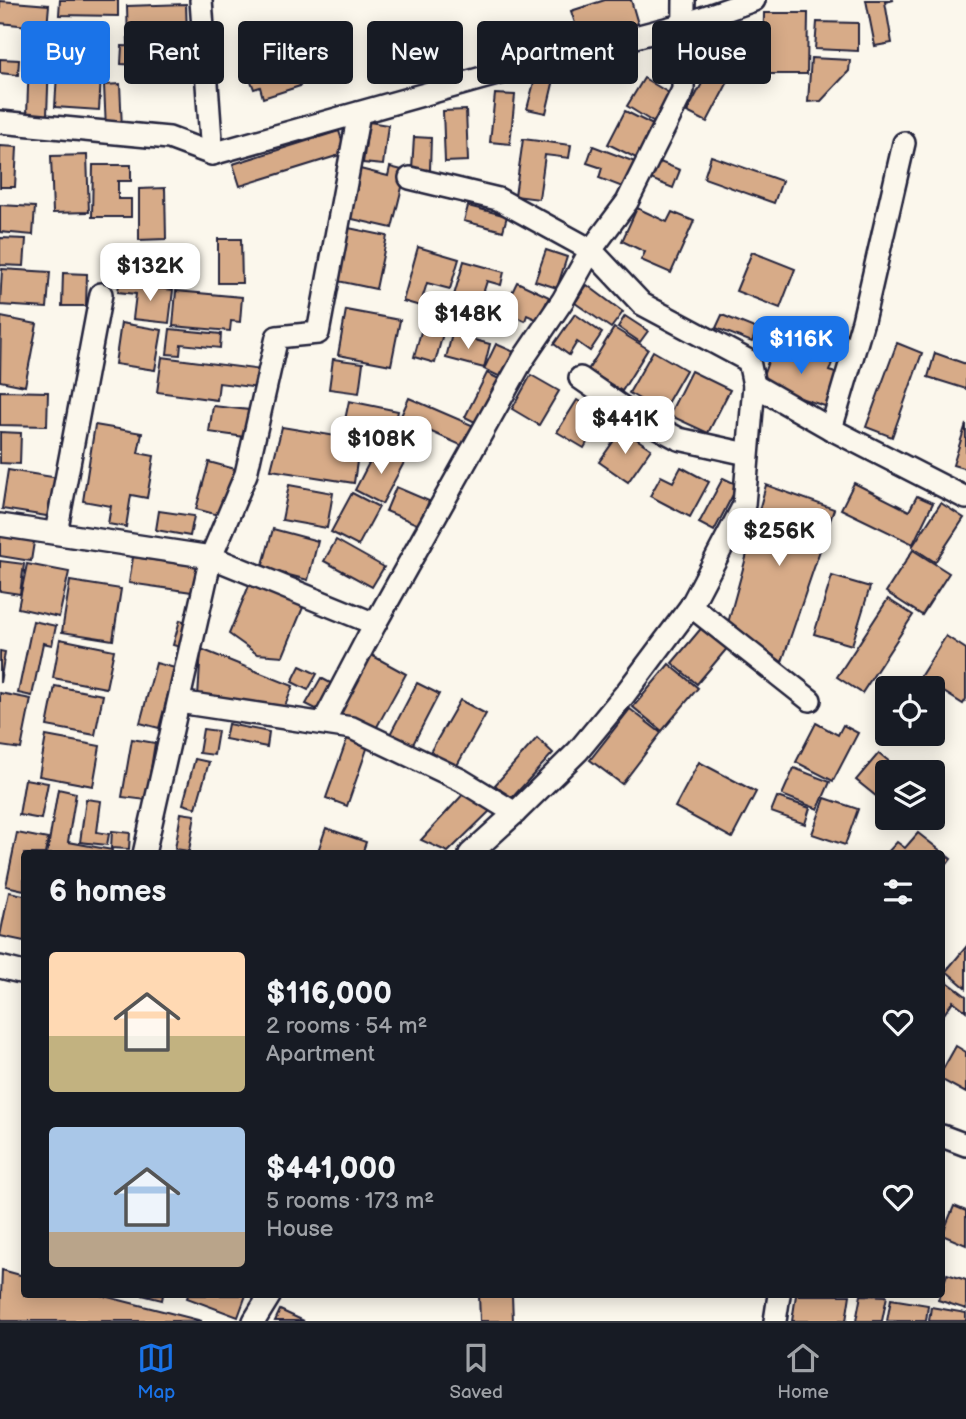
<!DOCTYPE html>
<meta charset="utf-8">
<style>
:root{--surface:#171b24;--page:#20242c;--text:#f1f3f6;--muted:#9ea1a6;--line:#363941;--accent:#1a73e8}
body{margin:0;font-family:"Balsamiq Sans",sans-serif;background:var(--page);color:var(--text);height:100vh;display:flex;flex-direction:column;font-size:26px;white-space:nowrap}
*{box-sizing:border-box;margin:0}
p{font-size:23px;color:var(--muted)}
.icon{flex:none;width:38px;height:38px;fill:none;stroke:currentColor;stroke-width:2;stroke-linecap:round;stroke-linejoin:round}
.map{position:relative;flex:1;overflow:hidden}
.details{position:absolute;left:21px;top:850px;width:924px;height:448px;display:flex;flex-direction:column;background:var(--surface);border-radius:7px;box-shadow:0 4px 18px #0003}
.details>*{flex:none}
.banner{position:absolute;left:21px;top:21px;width:924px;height:63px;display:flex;gap:14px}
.buttons{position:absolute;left:875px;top:676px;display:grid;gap:14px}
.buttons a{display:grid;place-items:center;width:70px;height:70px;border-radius:7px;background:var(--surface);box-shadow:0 4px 18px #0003;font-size:35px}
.price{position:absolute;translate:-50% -60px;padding:0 16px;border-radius:14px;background:#fff;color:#222;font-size:23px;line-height:46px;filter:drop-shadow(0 2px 4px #0008)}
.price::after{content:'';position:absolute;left:50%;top:42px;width:21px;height:16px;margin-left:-10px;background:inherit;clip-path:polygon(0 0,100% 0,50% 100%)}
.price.on{background:var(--accent);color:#fff}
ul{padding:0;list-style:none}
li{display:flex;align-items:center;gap:21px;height:175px;padding:0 28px}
li span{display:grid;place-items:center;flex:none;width:196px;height:140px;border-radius:7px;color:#555}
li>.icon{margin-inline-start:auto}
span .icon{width:84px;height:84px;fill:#fffc;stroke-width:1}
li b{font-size:30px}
h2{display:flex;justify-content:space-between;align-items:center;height:84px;padding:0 28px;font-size:30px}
.tag{padding:0 24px;border-radius:7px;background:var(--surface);box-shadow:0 4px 18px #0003;font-size:24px;line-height:63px}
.tag.on{background:var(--accent);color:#fff}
.tabs{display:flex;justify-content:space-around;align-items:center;height:98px;border-top:2px solid var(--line);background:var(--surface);font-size:19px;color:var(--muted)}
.tabs a{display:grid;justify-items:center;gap:4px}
.tabs .on{color:var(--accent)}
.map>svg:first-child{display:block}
</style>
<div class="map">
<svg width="966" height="1321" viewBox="0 0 966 1321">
<rect width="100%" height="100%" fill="#fbf7ec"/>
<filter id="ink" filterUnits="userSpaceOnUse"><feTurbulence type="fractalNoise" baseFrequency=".0143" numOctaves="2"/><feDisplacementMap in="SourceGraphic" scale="14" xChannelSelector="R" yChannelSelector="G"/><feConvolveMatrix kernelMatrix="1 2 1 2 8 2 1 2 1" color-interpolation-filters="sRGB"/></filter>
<g filter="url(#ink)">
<g fill="#d7ab88" stroke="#22223b" stroke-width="2">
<polygon points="60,0 118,0 118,16 59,15"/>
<polygon points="605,0 631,0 638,24 581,42 571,11"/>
<polygon points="866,0 894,0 885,2 892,43 875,46"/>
<polygon points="0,1 49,5 47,28 0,23"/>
<polygon points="186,4 187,35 148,36 149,44 128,45 127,6"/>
<polygon points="764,13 808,13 807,74 763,74"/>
<polygon points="723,15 722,55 700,40 700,22"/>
<polygon points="817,22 858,23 858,51 815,49"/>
<polygon points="655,34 674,34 676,82 656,82"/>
<polygon points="59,40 103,43 99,110 55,107"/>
<polygon points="122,46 186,49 185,67 121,64"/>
<polygon points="289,51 300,86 263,98 260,87 254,89 249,76 256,74 252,63"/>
<polygon points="811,58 850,60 849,71 821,101 808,102"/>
<polygon points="0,59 19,60 18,75 0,73"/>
<polygon points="29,61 49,62 47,115 27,114"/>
<polygon points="538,67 556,71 546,113 527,109"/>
<polygon points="709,70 729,80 707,122 687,112"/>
<polygon points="644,78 674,96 656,124 627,106"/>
<polygon points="120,84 122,128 106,129 104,85"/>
<polygon points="495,94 515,95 510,144 490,142"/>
<polygon points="466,110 468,161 445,162 443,111"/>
<polygon points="625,111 657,127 640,160 608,144"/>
<polygon points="369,122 388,125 383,165 363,163"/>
<polygon points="339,131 346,153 240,186 233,164"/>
<polygon points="414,137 431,138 430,170 412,169"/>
<polygon points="523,139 571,145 569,158 545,155 539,199 515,196"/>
<polygon points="0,146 17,147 15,187 0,187"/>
<polygon points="593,146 635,162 625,188 599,178 602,168 587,163"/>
<polygon points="87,155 89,212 53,213 51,156"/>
<polygon points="711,156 782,181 774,203 704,178"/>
<polygon points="655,160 680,170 673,188 648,178"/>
<polygon points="93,165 131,165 131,181 118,181 118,199 131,199 131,217 92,217"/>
<polygon points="390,167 406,171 392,228 348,218 360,169 388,176"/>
<polygon points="165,188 166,239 139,240 139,189"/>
<polygon points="0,205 35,207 33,235 0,232"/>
<polygon points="468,206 507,216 503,231 464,221"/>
<polygon points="637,208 667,222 672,212 694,221 671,273 641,260 645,252 622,241"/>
<polygon points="344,227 387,236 376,289 333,280"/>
<polygon points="0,238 26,239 24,266 0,265"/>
<polygon points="218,239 241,239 242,283 218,283"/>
<polygon points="140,247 185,250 182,286 138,282"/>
<polygon points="418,247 459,259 450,289 427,283 420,306 403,301"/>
<polygon points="546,250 567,257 557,288 535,281"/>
<polygon points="752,252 795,269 780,308 736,291"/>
<polygon points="464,261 504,272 501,285 487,281 480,303 487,305 484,319 450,309"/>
<polygon points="2,269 50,272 47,308 0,305"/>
<polygon points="63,273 87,274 86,306 62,306"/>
<polygon points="517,282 549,297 538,320 527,315 525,321 503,311"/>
<polygon points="119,284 173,290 169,323 133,319 136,294 118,292"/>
<polygon points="587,285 623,312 611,328 575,303"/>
<polygon points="176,291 242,297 240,322 231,321 230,331 173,326"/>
<polygon points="346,310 400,320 391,365 338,355"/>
<polygon points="575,314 602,333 590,351 577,342 569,355 554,344"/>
<polygon points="722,315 757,329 752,342 716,328"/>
<polygon points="625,316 648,331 640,342 618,327"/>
<polygon points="1,317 37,324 25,386 0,381"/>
<polygon points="424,321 445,326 435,363 414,357"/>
<polygon points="121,323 162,330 155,370 115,364"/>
<polygon points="614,328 648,349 622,391 588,370"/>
<polygon points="170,329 221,334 220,348 181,344 180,355 167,354"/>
<polygon points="452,334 490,344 484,368 446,358"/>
<polygon points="897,343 922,353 892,437 866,427"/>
<polygon points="496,344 521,355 509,381 484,369"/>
<polygon points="774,344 832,363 829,371 842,375 831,408 760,385"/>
<polygon points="653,351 686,370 662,412 629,393"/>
<polygon points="935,353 966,364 966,389 928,377"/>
<polygon points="162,357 262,370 259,388 219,383 217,400 157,392"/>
<polygon points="333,359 363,363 359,393 329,389"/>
<polygon points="691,371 730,390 708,433 669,415"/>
<polygon points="487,373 505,382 483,426 465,417"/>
<polygon points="531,375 559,391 539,425 512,409"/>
<polygon points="0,391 48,392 47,426 0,425"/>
<polygon points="409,398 474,426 465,447 400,418"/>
<polygon points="577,400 603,416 584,448 557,432"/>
<polygon points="349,401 398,411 391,444 342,434"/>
<polygon points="213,406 249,410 245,437 209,432"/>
<polygon points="966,424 966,469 953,465"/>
<polygon points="95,425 142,433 138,453 154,456 147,498 131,495 126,527 108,524 111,506 83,501"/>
<polygon points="282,427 360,440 354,483 271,470"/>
<polygon points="622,429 651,449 628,482 599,462"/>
<polygon points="0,432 21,433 20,464 0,463"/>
<polygon points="390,447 407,457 382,504 355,490 370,461 380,467"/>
<polygon points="209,462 235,469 222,516 196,509"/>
<polygon points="681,467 709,482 690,517 650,496 661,476 673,482"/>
<polygon points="8,470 59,478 53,517 2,509"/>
<polygon points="723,478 738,485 714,531 699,523"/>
<polygon points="854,483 909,511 917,496 933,503 913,544 841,509"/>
<polygon points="289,485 333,493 327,528 282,520"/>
<polygon points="766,485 834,509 782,662 728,623"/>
<polygon points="396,487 429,501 419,525 386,511"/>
<polygon points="352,493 379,507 358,546 331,532"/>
<polygon points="941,503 964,518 935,562 912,547"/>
<polygon points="159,511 194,516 190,536 156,530"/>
<polygon points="273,529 318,541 308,580 262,568"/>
<polygon points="0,530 35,536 31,561 0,556"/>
<polygon points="336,540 384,567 372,587 324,561"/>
<polygon points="913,550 949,573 922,615 886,592"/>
<polygon points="133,557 203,567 199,593 129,583"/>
<polygon points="0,561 24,564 20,594 0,591"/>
<polygon points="27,564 69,572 59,617 18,608"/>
<polygon points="832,576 870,587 852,645 814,634"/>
<polygon points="70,581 121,589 113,640 62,632"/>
<polygon points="250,583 304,605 283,656 257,654 229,634"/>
<polygon points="888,599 913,615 862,693 837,677"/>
<polygon points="180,620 196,625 188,649 173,645"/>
<polygon points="33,621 56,626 52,645 43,643 32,696 18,693"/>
<polygon points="704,625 729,646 697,684 672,663"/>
<polygon points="946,636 966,649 966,699 963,704 920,677"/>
<polygon points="60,639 114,650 106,688 53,678"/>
<polygon points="201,649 293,686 283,711 198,697"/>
<polygon points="0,651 5,652 0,683"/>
<polygon points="364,651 406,674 373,734 331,710"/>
<polygon points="156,663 175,668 159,728 140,723"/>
<polygon points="669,664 698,688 662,731 633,707"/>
<polygon points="300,666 317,674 308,690 292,682"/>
<polygon points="321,678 336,686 322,712 306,704"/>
<polygon points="417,683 439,694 409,752 387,740"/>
<polygon points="55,686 103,695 95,735 47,726"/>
<polygon points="0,693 31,699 21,749 0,746"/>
<polygon points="460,700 486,714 455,769 429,754"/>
<polygon points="630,709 661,733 622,784 590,760"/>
<polygon points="816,723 838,735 843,725 858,733 833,781 796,762"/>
<polygon points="228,724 269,732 267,747 225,739"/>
<polygon points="203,729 218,731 214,755 199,753"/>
<polygon points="46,736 100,746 93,786 39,776"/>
<polygon points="537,738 553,753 511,799 495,785"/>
<polygon points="132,739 155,743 146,800 122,797"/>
<polygon points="347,739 368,746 347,806 326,798"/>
<polygon points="879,753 891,763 879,778 887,786 887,805 856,780"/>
<polygon points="195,759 209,762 196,808 183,804"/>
<polygon points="699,762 756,792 732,838 675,807"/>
<polygon points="794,768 830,782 818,809 782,795"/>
<polygon points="25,779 48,783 41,819 19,815"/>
<polygon points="58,789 76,793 68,842 112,850 111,854 47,854"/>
<polygon points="467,790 496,805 448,852 421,840"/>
<polygon points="777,797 810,808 805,824 771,812"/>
<polygon points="825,798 858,809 845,845 812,834"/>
<polygon points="86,799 101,801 97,832 109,834 107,845 80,842"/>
<polygon points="181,813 195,815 189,851 175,849"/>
<polygon points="326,828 366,842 362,854 317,854"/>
<polygon points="112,831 130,833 129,849 111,848"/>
<polygon points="17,833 48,839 45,854 24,854 24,890 6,886"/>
<polygon points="918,833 951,859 942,871 942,854 886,854 897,842 905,848"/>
<polygon points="9,892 24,895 24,941 0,936"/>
<polygon points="966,947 966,988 946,971"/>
<polygon points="942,978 966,996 966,1011 953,1001 942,1017 942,1001 945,997 942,994"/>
<polygon points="956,1046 966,1052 966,1093 942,1080 942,1071"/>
<polygon points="954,1206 966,1211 966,1245 942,1235"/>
<polygon points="2,1270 24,1276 24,1295 100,1295 202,1321 0,1321"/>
<polygon points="947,1274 966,1280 966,1309 938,1300"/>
<polygon points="142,1295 163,1295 162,1300"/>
<polygon points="188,1295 246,1295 238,1317 187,1298"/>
<polygon points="479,1295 512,1295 513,1321 480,1321"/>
<polygon points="796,1295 850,1295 846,1321 792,1321"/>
<polygon points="861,1295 887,1296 882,1321 856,1321"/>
<polygon points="891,1299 928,1305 926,1321 887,1321"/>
<polygon points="931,1307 966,1313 966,1321 929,1321"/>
<polygon points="280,1310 304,1321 275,1321"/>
</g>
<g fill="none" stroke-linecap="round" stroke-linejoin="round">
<defs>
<g id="street">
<polyline points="201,0 212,154"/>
<polyline points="0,122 169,138 212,154 543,61 685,24 754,0"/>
<polyline points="580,378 629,412 679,439 747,454"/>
<polyline points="754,385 831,429 966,498"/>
<polyline points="831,429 863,321 904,143"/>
<polyline points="0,525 211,557 375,624 523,359 563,300 591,250 498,199 410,178"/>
<polyline points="56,533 101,294"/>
<polyline points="691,606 810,700"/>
<polyline points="179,702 352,728 461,780 515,813"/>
<polyline points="323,723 375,624"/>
<polyline points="144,854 211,557 246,474 277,337 318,333 359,113"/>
<polyline points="470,854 515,813 578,751 625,694 691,606 744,505 754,385 749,361 642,304 591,250 627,202 683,90 684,0"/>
<polyline points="0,967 24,973"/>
<polyline points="942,1136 966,1145"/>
<polyline points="254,1321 270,1295"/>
<polyline points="775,1321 779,1295"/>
</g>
</defs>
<use href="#street" stroke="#22223b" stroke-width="26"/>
<use href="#street" stroke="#fbf7ec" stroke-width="21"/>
</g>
</g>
</svg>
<div class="buttons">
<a><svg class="icon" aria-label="locate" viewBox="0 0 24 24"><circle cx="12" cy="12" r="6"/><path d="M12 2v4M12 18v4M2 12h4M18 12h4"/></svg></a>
<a><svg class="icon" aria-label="layers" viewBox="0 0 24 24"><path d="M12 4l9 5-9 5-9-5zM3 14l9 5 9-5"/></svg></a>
</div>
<b class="price" style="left:150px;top:303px">$132K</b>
<b class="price" style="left:468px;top:351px">$148K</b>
<b class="price on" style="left:801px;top:376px">$116K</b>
<b class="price" style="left:625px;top:456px">$441K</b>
<b class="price" style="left:381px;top:476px">$108K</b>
<b class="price" style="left:779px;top:568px">$256K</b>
<div class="banner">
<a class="tag on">Buy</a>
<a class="tag">Rent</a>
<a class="tag">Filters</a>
<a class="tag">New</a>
<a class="tag">Apartment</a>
<a class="tag">House</a>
</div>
<section class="details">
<h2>6 homes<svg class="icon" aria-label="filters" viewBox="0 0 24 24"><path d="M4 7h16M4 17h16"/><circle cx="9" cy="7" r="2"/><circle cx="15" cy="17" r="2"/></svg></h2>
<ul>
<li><span style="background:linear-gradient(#ffd9b3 60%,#c2b280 0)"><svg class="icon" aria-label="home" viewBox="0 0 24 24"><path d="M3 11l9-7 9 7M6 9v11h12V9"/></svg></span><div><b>$116,000</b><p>2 rooms · 54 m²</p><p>Apartment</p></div><svg class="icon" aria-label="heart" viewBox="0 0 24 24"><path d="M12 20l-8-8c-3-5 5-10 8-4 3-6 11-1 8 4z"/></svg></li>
<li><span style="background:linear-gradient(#a9c7e8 75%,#b9a48a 0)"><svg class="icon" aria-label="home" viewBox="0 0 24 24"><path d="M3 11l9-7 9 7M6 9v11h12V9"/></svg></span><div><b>$441,000</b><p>5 rooms · 173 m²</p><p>House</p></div><svg class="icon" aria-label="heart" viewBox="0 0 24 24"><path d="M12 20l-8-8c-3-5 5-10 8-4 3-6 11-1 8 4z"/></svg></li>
</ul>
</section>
</div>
<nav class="tabs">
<a class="on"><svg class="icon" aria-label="map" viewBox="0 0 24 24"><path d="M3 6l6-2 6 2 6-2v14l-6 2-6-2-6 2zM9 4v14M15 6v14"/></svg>Map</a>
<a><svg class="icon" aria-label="saved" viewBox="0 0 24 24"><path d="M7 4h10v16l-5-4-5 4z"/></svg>Saved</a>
<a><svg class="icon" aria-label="home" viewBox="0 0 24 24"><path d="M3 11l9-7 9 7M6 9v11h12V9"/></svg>Home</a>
</nav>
